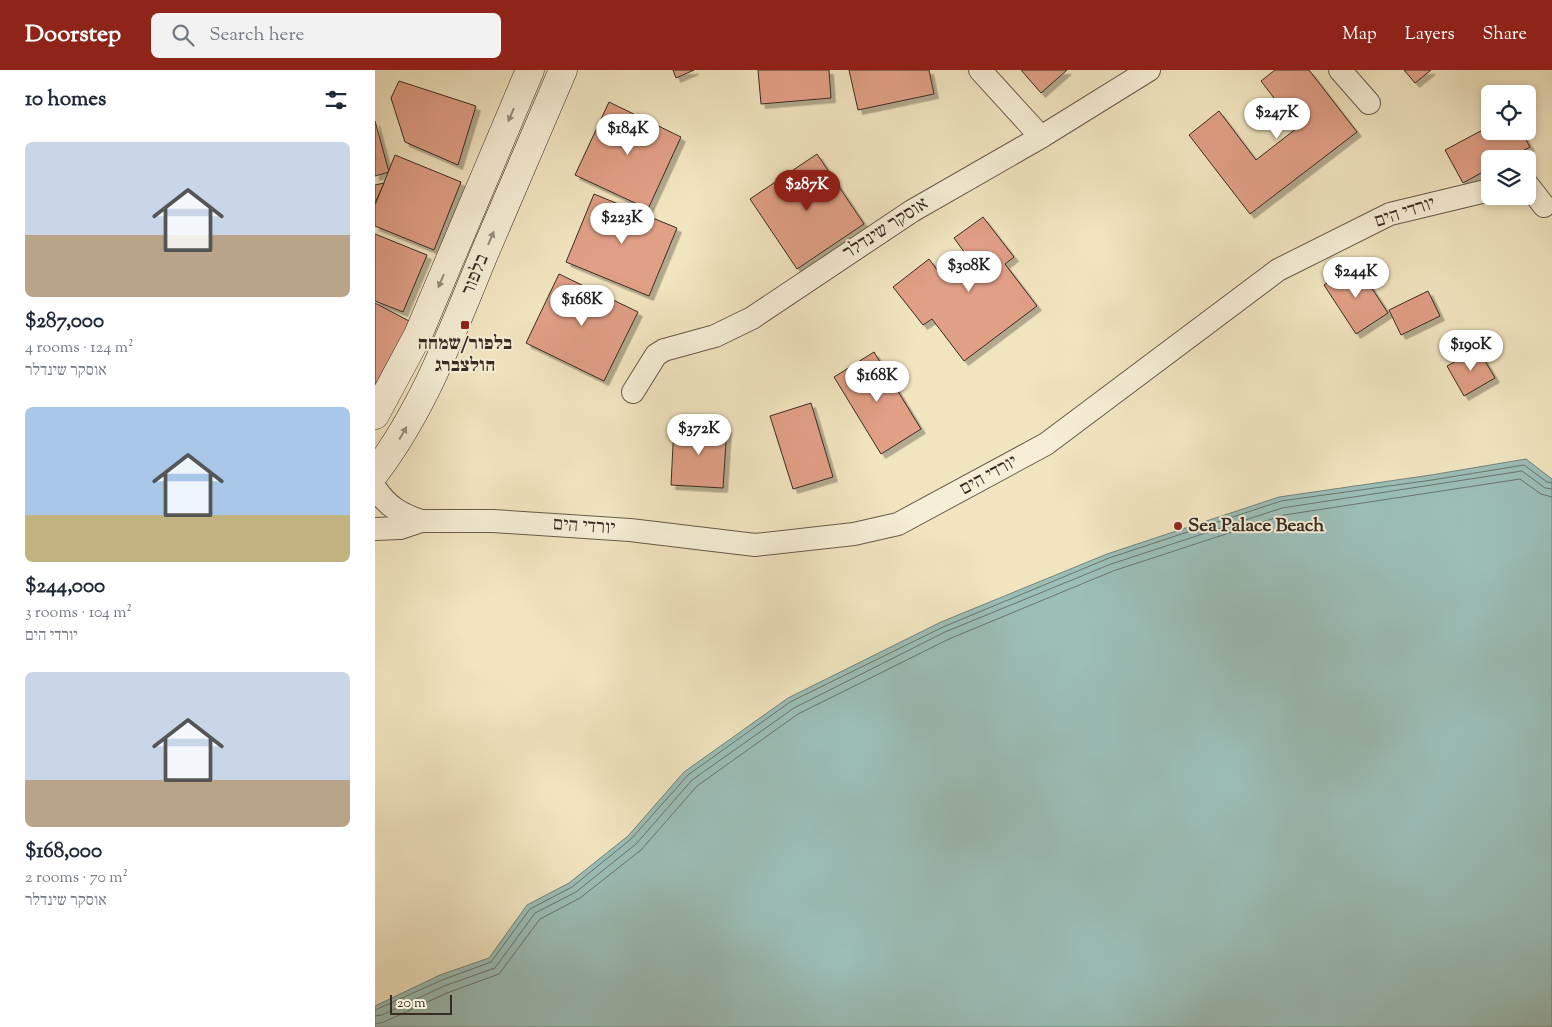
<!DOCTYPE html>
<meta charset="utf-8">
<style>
:root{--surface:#fff;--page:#f2f2f3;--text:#1f2937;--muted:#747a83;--accent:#8f2418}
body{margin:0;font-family:"Sorts Mill Goudy","Frank Ruhl Libre",serif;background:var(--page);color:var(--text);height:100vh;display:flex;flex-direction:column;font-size:19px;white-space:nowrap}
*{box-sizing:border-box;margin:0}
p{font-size:16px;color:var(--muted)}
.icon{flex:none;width:28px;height:28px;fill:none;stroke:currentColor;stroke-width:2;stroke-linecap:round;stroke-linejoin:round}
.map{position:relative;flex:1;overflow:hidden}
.drawer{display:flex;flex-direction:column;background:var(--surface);width:375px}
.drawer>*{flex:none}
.buttons{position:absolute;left:1106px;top:15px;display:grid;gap:10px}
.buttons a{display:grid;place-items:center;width:55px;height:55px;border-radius:8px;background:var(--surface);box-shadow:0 2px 8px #0003;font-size:25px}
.scale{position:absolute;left:15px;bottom:12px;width:62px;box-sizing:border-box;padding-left:5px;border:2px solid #382c24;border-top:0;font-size:14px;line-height:18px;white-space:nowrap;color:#382c24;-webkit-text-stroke:4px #f6eed6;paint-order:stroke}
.price{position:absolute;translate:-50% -42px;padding:0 11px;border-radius:18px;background:#fff;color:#222;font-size:16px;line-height:32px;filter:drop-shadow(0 1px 2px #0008)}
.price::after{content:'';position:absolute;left:50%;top:30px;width:15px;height:11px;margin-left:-8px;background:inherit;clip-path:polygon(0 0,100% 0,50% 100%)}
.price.selected{background:var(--accent);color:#fff}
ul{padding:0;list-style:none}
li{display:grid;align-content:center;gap:10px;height:265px;padding:0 25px}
li span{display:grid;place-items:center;height:155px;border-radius:8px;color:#555}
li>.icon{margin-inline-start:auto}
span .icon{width:90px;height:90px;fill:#fffc;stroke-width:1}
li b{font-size:21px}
h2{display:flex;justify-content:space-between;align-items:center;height:60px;padding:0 25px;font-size:21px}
header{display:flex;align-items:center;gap:30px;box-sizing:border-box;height:70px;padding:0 25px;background:var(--accent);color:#fff}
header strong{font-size:24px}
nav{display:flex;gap:28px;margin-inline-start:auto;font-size:18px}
.search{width:350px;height:45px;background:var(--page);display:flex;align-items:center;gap:12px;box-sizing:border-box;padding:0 18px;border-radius:8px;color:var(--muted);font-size:19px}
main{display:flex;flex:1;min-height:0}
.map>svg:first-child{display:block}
</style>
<header>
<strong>Doorstep</strong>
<div class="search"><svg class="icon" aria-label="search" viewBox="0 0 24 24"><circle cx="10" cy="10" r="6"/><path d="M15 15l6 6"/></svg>Search here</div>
<nav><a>Map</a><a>Layers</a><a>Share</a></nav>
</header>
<main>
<section class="drawer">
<h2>10 homes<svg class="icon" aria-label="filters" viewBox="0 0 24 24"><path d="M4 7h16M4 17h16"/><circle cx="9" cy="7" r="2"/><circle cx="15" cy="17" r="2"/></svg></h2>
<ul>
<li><span style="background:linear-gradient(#c9d6e8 60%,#b9a48a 0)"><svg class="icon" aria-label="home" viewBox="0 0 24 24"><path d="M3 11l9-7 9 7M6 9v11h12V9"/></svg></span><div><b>$287,000</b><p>4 rooms · 124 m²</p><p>אוסקר שינדלר</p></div></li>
<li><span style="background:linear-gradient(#a9c7e8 70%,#c2b280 0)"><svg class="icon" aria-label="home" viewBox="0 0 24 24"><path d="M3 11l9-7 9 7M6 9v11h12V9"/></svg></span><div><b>$244,000</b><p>3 rooms · 104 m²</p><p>יורדי הים</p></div></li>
<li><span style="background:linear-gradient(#c9d6e8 70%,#b9a48a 0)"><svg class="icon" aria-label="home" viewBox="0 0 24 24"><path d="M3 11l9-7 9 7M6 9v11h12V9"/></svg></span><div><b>$168,000</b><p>2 rooms · 70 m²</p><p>אוסקר שינדלר</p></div></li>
</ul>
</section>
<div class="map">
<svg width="1177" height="957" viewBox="0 0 1177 957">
<defs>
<filter id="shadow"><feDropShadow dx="4.5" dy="4.5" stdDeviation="0" flood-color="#0004"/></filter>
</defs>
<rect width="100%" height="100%" fill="#f1e5c0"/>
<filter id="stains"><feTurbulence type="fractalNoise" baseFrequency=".004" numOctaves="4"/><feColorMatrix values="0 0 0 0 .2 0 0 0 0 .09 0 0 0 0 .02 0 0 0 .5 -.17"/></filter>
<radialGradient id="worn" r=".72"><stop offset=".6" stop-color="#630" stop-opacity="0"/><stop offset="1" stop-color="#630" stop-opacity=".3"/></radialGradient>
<polygon fill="#9bbeb7" stroke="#73847c" points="1151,389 1177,409 1177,957 0,957 0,936 65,905 114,888 152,835 194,813 253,766 309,702 413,628 566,552 732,484 904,427 1056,405"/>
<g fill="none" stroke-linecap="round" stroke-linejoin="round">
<g stroke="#6a756e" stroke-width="1">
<polyline points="0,940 67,910 116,892 155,839 197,817 256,769 313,705 415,632 568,557 734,488 906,431 1057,410 1149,395 1172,412 1177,413"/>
<polyline points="0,946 7,945 69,916 120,898 160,843 201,822 261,774 317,710 419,638 570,562 736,494 907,438 1147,401 1170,418 1177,419"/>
<polyline points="0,954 9,952 72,923 124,904 165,849 205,828 266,780 322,716 423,644 574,569 738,501 909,445 1145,409 1166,424 1177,427"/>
</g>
</g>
<g fill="#e19f86" stroke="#382c24" filter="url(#shadow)">
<polygon points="298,0 319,0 301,8"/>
<polygon points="383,0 454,0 456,28 386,34"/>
<polygon points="474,0 554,0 559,24 483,40"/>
<polygon points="646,0 692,0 666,23"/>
<polygon points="900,0 934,0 982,62 875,144 814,65 844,41 881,90 922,58 886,11"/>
<polygon points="1029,0 1056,0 1040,13"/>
<polygon points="24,11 101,36 83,95 30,72 16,28"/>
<polygon points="234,32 306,67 273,139 200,105"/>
<polygon points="0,51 14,102 0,106"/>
<polygon points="1115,56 1115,61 1146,61 1155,77 1133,89 1115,89 1115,98 1088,113 1070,80"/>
<polygon points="442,84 489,154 422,199 375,129"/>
<polygon points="20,85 86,112 59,180 0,156 0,135"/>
<polygon points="9,113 0,133 0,115"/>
<polygon points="219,124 302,158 274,226 191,192"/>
<polygon points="608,147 639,187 630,194 662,236 589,291 557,249 548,255 518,217 554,189 569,209 595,190 579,168"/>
<polygon points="0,164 52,185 28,242 0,231"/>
<polygon points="981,194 1013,243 981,264 949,215"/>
<polygon points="184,204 263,242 229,311 151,273"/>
<polygon points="1053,221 1065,246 1026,265 1014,240"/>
<polygon points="0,233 36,252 0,324"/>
<polygon points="1103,279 1120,308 1089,326 1072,296"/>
<polygon points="499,282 546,359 506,384 459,307"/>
<polygon points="436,333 458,407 418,419 395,346"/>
<polygon points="299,355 352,358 348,418 296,415"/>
</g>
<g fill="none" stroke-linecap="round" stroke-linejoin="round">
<defs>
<g id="street">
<polyline points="605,0 666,67"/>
<polyline points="965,0 994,33"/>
<polyline points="1152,114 1169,136"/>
<polyline points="258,322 281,285 289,280 340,266 377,248 537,141 666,67 774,0"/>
<path d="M1,419C13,437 26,444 46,451"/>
<polyline points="0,459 25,458 46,451 118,451 255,460 380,475 479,464 523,454 671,374 903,200 1015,144 1115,120"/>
</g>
<g id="secondary">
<polyline points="0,345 43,265 155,0"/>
<path d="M0,403C50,337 78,259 110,182C136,121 162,61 188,0"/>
</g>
</defs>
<use href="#street" stroke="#665a4b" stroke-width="24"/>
<use href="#secondary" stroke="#382c24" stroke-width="29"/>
<use href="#street" stroke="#f6eed6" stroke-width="22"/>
<use href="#secondary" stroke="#f6eed6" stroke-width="28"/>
</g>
<defs><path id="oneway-solid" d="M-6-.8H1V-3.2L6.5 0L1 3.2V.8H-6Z" transform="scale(1.25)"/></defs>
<g fill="#978d7d">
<use href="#oneway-solid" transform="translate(136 45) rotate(113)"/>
<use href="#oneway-solid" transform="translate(116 168) rotate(-67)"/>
<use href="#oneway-solid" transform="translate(66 211) rotate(113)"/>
<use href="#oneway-solid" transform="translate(28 363) rotate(-60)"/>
</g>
<g fill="#8f2418" stroke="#f6eed6" stroke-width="2">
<rect x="85" y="250" width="10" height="10" rx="2.5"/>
<circle cx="803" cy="456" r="5"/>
</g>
<g text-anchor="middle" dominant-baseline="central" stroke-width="4" stroke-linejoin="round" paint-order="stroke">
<g font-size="19" fill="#382c24" stroke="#f6eed6">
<text transform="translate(1030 143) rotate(-18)">יורדי הים</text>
<text transform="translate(511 159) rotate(-33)">אוסקר שינדלר</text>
<text transform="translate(101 205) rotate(-68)">בלפור</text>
<text transform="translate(614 406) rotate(-29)">יורדי הים</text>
<text transform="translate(209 457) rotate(4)">יורדי הים</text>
</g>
<g font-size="19" font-weight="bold" fill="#382c24" stroke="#f6eed6">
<text x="90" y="274">בלפור/שמחה<tspan x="90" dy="22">הולצברג</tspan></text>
<text x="813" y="456" text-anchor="start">Sea Palace Beach</text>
</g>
</g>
<rect width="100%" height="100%" filter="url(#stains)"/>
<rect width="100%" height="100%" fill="url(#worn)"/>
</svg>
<div class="buttons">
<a><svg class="icon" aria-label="locate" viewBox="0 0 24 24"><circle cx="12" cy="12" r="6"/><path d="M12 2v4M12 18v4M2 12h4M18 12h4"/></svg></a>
<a><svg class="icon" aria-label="layers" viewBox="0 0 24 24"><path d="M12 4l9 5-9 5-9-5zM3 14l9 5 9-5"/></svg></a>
</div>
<div class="scale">20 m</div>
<b class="price" style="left:902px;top:70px">$247K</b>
<b class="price" style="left:253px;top:86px">$184K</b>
<b class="price selected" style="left:432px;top:142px">$287K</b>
<b class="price" style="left:247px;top:175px">$223K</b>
<b class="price" style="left:594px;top:223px">$308K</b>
<b class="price" style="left:981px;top:229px">$244K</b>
<b class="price" style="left:207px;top:257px">$168K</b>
<b class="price" style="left:1096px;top:302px">$190K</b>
<b class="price" style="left:502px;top:333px">$168K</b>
<b class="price" style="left:324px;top:386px">$372K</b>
</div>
</main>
